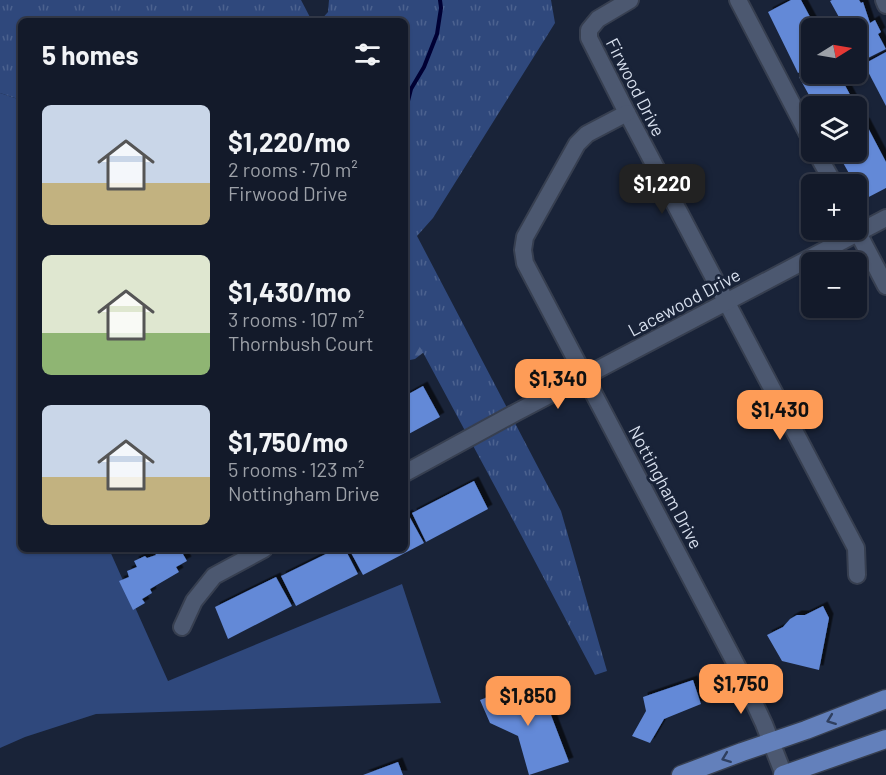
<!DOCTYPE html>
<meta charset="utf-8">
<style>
:root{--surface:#131a2a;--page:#1c2332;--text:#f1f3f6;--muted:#9da1a8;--line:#323847;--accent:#fe9c57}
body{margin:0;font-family:Barlow,sans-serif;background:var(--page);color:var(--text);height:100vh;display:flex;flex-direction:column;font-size:22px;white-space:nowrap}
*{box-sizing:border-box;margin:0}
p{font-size:20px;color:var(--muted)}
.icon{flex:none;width:33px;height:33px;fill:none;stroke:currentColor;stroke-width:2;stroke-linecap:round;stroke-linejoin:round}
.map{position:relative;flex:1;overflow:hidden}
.panel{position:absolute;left:18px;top:18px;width:390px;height:534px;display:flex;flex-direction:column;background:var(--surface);border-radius:9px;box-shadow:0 2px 4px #0004,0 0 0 2px var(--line)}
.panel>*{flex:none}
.needle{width:39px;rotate:79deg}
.fabs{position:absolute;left:801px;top:18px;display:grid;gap:12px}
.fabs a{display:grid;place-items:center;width:66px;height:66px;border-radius:9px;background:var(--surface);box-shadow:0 2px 4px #0004,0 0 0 2px var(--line);font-size:30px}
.price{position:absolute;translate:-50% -51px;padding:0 14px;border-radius:12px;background:var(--accent);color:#111;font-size:20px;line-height:39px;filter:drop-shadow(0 2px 3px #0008)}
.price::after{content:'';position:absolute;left:50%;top:36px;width:18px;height:14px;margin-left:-9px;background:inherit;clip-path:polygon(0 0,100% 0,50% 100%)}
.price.on{background:#222;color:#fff}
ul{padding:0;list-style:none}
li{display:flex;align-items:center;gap:18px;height:150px;padding:0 24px}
li span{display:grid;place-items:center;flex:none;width:168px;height:120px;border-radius:9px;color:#555}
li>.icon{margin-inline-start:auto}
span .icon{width:72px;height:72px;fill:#fffc;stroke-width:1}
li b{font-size:26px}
h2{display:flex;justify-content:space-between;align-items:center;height:72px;padding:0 24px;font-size:26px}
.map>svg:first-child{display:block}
</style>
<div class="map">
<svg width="886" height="775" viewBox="0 0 886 775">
<defs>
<pattern id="forest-firs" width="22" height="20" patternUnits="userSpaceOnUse" patternTransform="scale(1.5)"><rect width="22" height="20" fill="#2f487c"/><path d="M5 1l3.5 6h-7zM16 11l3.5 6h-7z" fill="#4c628f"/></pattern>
<pattern id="park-tufts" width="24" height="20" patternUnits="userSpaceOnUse" patternTransform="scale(1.5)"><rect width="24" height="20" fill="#2f487c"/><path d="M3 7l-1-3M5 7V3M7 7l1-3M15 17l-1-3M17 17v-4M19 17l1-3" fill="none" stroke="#4c628f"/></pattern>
<filter id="shadow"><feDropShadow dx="4.5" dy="-4.5" stdDeviation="0" flood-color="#0009"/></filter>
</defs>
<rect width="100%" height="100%" fill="#192338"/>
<polygon fill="#2f487c" points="0,93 21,100 21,549 109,549 168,681 402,584 441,703 96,714 25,737 0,748"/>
<polygon fill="url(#forest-firs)" points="405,293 428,349 415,359 405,361"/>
<g fill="url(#park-tufts)">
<polygon points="0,0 301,0 312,21 21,21 21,100 0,93"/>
<polygon points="329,0 551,0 555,23 433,218 417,236 561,511 607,671 595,675 521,535 405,319 405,21 320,21 328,12"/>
</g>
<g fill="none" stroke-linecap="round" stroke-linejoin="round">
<polyline stroke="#003" stroke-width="4" points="405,113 411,89 424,67 437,34 441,8 440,0"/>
</g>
<g fill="#6389d7" filter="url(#shadow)">
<polygon points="791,0 801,0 816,28 812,28 812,66 798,73 768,12"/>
<polygon points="832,0 859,0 861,3 863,2 870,23 875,20 881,32 878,34 886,49 862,61 856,51 856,28 845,28 830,1"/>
<polygon points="886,52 886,106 864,64"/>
<polygon points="812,70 812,74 839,74 863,119 856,122 856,106 815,106 799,77"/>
<polygon points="865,122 886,162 886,188 863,200 856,184 855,184 837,152 856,152 856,127"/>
<polygon points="423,386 440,417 405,436 405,396"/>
<polygon points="474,481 488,509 426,542 412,513"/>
<polygon points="408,514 424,543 363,575 349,549 405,549 405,516"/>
<polygon points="159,549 180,549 187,561 176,567 179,572 150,589 152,593 142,599 145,603 133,610 119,581 129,577 127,571 137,567 134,561 145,556 147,558 156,555 154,551"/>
<polygon points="336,549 345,549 358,574 296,606 281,576"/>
<polygon points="276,577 292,606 228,639 215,607"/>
<polygon points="823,606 829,618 819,670 782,661 767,635 783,627 790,619 797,615 805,615"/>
<polygon points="693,680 701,704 664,719 650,743 632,736 646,711 643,697"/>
<polygon points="522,684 525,693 546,702 569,762 529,775 518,736 490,723 480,700"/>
<polygon points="398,762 403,775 363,775"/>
</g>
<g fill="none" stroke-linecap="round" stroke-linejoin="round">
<defs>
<g id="minor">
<polyline points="630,0 598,19 589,30 589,38 627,113 856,548 857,575"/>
<polyline points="738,0 812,142"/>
<polyline points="884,0 886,5"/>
<polyline points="627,113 587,134 577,144 525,237 523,250 525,263 739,670 764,724 784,775"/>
<polyline points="816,152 834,184"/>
<polyline points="856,229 886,286"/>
<polyline points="405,473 515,413 886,218"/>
<polyline points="182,627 194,601 214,576 264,549"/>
</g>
<g id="major">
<polyline points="681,775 742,752 806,730 886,699"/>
<polyline points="783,775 886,739"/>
</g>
</defs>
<use href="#minor" stroke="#373f50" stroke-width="20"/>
<use href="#major" stroke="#373f50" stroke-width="21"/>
<use href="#minor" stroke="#4c5870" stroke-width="16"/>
<use href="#major" stroke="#6380bb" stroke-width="18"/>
</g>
<defs><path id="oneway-chevron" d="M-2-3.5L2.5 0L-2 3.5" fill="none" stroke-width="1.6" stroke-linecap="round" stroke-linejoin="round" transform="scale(1.5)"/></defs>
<g stroke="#2f3f5f">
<use href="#oneway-chevron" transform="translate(831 720) rotate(159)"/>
<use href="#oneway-chevron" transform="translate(726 758) rotate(159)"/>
</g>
<g text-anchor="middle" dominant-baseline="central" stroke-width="6" stroke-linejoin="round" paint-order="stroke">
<g font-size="18" fill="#d7dfed" stroke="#192338">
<text transform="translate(636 87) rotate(63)">Firwood Drive</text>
<text transform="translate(684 302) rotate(-28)">Lacewood Drive</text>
<text transform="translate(666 487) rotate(62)">Nottingham Drive</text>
</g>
</g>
</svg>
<div class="fabs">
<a><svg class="needle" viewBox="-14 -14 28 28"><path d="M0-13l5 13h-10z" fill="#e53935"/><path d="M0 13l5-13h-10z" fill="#9da1a8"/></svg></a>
<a><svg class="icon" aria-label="layers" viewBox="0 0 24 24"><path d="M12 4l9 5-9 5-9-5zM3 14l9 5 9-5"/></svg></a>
<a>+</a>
<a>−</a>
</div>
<b class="price on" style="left:662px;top:215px">$1,220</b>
<b class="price" style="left:558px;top:410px">$1,340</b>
<b class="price" style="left:780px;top:441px">$1,430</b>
<b class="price" style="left:741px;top:715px">$1,750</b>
<b class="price" style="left:528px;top:727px">$1,850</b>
<section class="panel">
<h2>5 homes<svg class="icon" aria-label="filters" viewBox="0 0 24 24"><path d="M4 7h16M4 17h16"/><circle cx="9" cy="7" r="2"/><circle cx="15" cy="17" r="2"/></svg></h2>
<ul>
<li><span style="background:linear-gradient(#c9d6e8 65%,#c2b280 0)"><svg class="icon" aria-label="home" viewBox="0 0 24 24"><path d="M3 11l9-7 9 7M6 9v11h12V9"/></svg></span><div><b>$1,220/mo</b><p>2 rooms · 70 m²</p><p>Firwood Drive</p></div></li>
<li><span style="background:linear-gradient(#dfe7d0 65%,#8fb573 0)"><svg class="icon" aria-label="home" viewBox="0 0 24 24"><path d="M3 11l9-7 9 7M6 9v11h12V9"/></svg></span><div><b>$1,430/mo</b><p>3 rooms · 107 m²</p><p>Thornbush Court</p></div></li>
<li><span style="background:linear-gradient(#c9d6e8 60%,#c2b280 0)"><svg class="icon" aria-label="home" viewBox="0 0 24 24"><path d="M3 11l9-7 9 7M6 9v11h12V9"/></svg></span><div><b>$1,750/mo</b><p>5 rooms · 123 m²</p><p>Nottingham Drive</p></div></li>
</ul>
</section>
</div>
